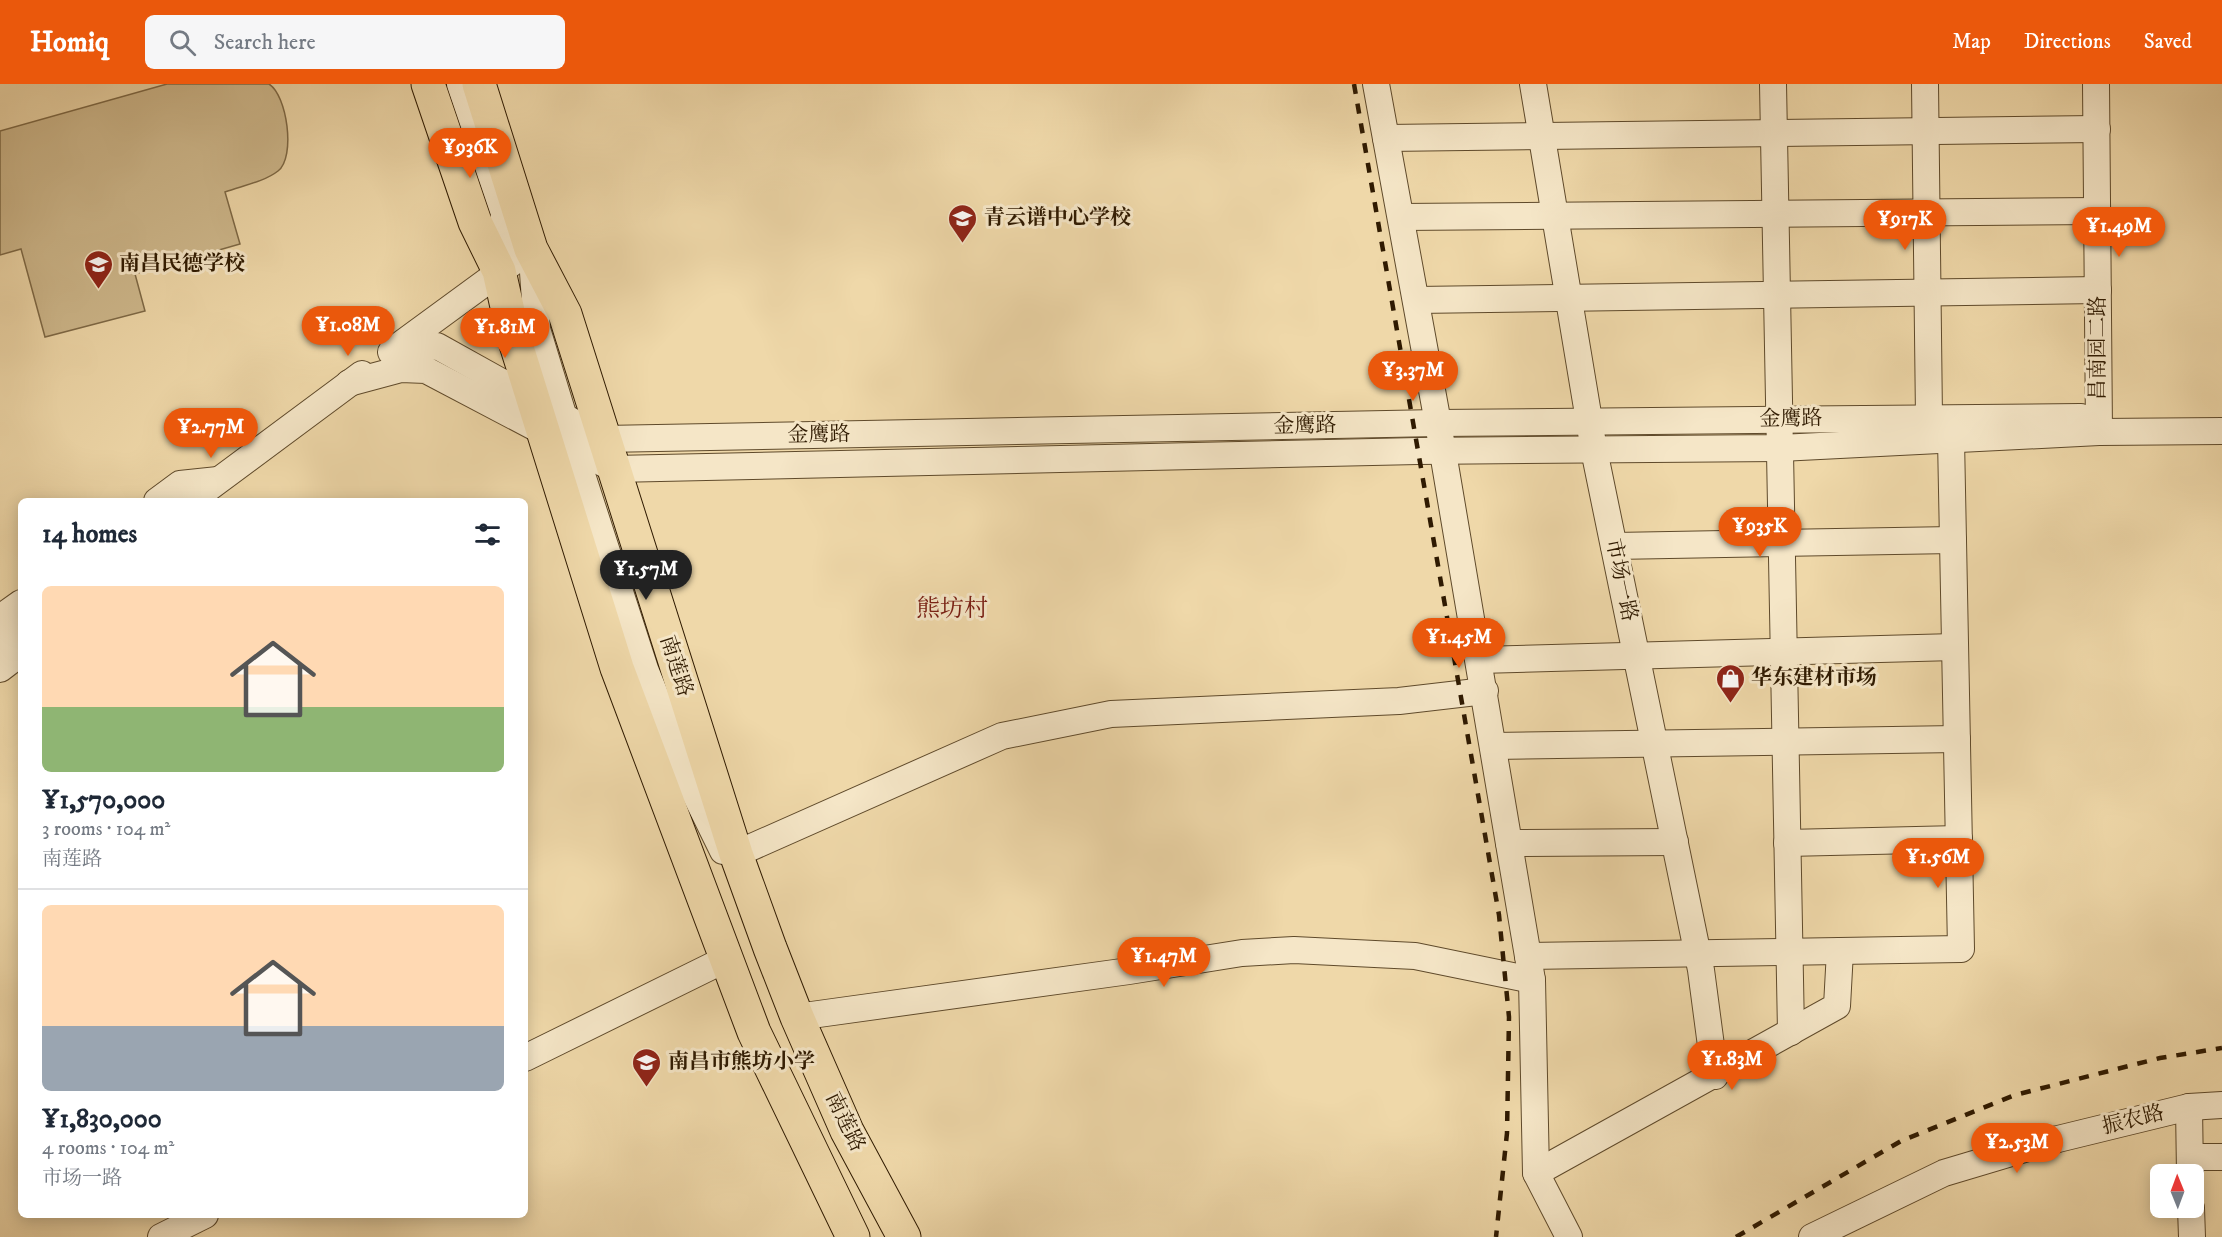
<!DOCTYPE html>
<meta charset="utf-8">
<style>
:root{--surface:#fff;--page:#f6f6f7;--text:#1f2937;--muted:#747a83;--line:#e0e1e3;--accent:#ea580c}
body{margin:0;font-family:"IM FELL DW Pica","Noto Serif SC",serif;background:var(--page);color:var(--text);height:100vh;display:flex;flex-direction:column;font-size:22px;white-space:nowrap}
*{box-sizing:border-box;margin:0}
p{font-size:20px;color:var(--muted)}
.icon{flex:none;width:33px;height:33px;fill:none;stroke:currentColor;stroke-width:2;stroke-linecap:round;stroke-linejoin:round}
.map{position:relative;flex:1;overflow:hidden}
.sheet{position:absolute;left:18px;top:414px;width:510px;height:720px;display:flex;flex-direction:column;background:var(--surface);border-radius:9px;box-shadow:0 3px 15px #0003}
.sheet>*{flex:none}
.needle{width:39px;rotate:359deg}
.buttons{position:absolute;left:2150px;top:1080px;display:grid;gap:12px}
.buttons a{display:grid;place-items:center;width:54px;height:54px;border-radius:9px;background:var(--surface);box-shadow:0 3px 15px #0003;font-size:30px}
.price{position:absolute;translate:-50% -51px;padding:0 14px;border-radius:21px;background:var(--accent);color:#fff;font-size:20px;line-height:39px;filter:drop-shadow(0 2px 3px #0008)}
.price::after{content:'';position:absolute;left:50%;top:36px;width:18px;height:14px;margin-left:-9px;background:inherit;clip-path:polygon(0 0,100% 0,50% 100%)}
.price.active{background:#222;color:#fff}
ul{padding:0;list-style:none}
li{display:grid;align-content:center;gap:12px;height:318px;padding:0 24px}
li+li{border-top:2px solid var(--line)}
li span{display:grid;place-items:center;height:186px;border-radius:9px;color:#555}
li>.icon{margin-inline-start:auto}
span .icon{width:108px;height:108px;fill:#fffc;stroke-width:1}
li b{font-size:26px}
h2{display:flex;justify-content:space-between;align-items:center;height:72px;padding:0 24px;font-size:26px}
header{display:flex;align-items:center;gap:36px;box-sizing:border-box;height:84px;padding:0 30px;background:var(--accent);color:#fff}
header strong{font-size:28px}
nav{display:flex;gap:33px;margin-inline-start:auto;font-size:21px}
.search{width:420px;height:54px;background:var(--page);display:flex;align-items:center;gap:15px;box-sizing:border-box;padding:0 21px;border-radius:9px;color:var(--muted);font-size:22px}
.map>svg:first-child{display:block}
</style>
<header>
<strong>Homiq</strong>
<div class="search"><svg class="icon" aria-label="search" viewBox="0 0 24 24"><circle cx="10" cy="10" r="6"/><path d="M15 15l6 6"/></svg>Search here</div>
<nav><a>Map</a><a>Directions</a><a>Saved</a></nav>
</header>
<div class="map">
<svg width="2222" height="1153" viewBox="0 0 2222 1153">
<rect width="100%" height="100%" fill="#efd8a9"/>
<filter id="stains"><feTurbulence type="fractalNoise" baseFrequency=".00333" numOctaves="4"/><feColorMatrix values="0 0 0 0 .2 0 0 0 0 .09 0 0 0 0 .02 0 0 0 .5 -.17"/></filter>
<radialGradient id="worn" r=".72"><stop offset=".6" stop-color="#630" stop-opacity="0"/><stop offset="1" stop-color="#630" stop-opacity=".3"/></radialGradient>
<path fill="#ceb88c" stroke="#7e6946" stroke-width="1.5" d="M167,0H269C287,11 296,73 278,87C264,98 241,102 225,108L240,160L135,190L145,227L45,253L21,165L0,171V47Z"/>
<g fill="none" stroke-linecap="round" stroke-linejoin="round">
<defs>
<g id="minor">
<polyline points="460,0 504,129 499,187"/>
<polyline points="1376,0 1438,339 1532,896 1536,1089 1569,1153"/>
<polyline points="1533,0 1594,366 1701,886 1715,992"/>
<polyline points="1773,0 1791,948"/>
<polyline points="1925,0 1929,334"/>
<polyline points="2096,0 2099,348"/>
<polyline points="1386,54 2097,45"/>
<polyline points="1401,133 2097,127"/>
<polyline points="532,174 537,245 573,363 645,585 695,710 723,767"/>
<polyline points="1416,216 2098,206"/>
<polyline points="393,266 531,165"/>
<polyline points="391,268 437,262 604,355 1438,339 2081,333"/>
<polyline points="349,299 401,285 426,286 614,385 1418,367 1780,364 2099,348 2222,347"/>
<polyline points="157,417 180,400 218,396"/>
<polyline points="191,417 362,290"/>
<polyline points="1614,462 1953,456"/>
<polyline points="0,534 21,519"/>
<polyline points="0,561 21,545"/>
<polyline points="1479,576 1955,563"/>
<polyline points="0,585 21,569"/>
<polyline points="1493,662 1957,655"/>
<polyline points="1509,759 1675,758"/>
<polyline points="1787,759 1959,755"/>
<polyline points="736,770 1002,652 1111,630 1399,617 1485,607"/>
<polyline points="1528,872 1961,865 1951,355"/>
<polyline points="797,933 1129,887 1242,869 1294,866 1415,872 1532,896"/>
<polyline points="525,974 726,875"/>
<polyline points="2189,1023 2190,1090"/>
<polyline points="2190,1073 2222,1073"/>
<polyline points="1536,1089 1837,922 1840,867"/>
<polyline points="2191,1124 2192,1153"/>
<polyline points="161,1153 205,1131"/>
<polyline points="1812,1153 1944,1089 2058,1055 2189,1023 2222,1021"/>
</g>
<g id="highway">
<polyline points="428,0 475,138 499,187 514,254 617,584 754,948 853,1153"/>
<polyline points="479,0 531,165 565,230 736,770 770,864 797,933 847,1047 904,1153"/>
</g>
</defs>
<use href="#minor" stroke="#5f4a2b" stroke-width="28"/>
<use href="#highway" stroke="#2f1a01" stroke-width="35"/>
<use href="#minor" stroke="#f5e6c7" stroke-width="26"/>
<use href="#highway" stroke="#efd8a9" stroke-width="33"/>
<g stroke="#2f1a01" stroke-width="4.5" stroke-dasharray="10 10" stroke-linecap="butt">
<polyline points="1354,0 1499,831 1509,933 1507,1049 1496,1153"/>
<polyline points="1736,1153 1901,1057 2015,1011 2160,974 2222,964"/>
</g>
</g>
<defs>
<symbol id="school-pin" viewBox="-11 -11 22 30"><path d="M0 17L-7.5 6A9.5 9.5 0 1 1 7.5 6Z" fill="#8f2418" stroke="#f5e6c7"/><path d="M0-5L7-2L0 1L-7-2ZM-4 1L0 2.5L4 1V4Q0 6-4 4Z" fill="#fff"/></symbol>
<symbol id="shop-pin" viewBox="-11 -11 22 30"><path d="M0 17L-7.5 6A9.5 9.5 0 1 1 7.5 6Z" fill="#8f2418" stroke="#f5e6c7"/><path d="M-5-2.5h2.3a2.7 3.5 0 0 1 5.4 0H5L5.5 6h-11ZM-1.5-2.5h3a1.5 2.3 0 0 0-3 0Z" fill="#fff"/></symbol>
</defs>
<g fill-rule="evenodd">
<use href="#school-pin" x="946" y="118" width="33" height="45"/>
<use href="#school-pin" x="82" y="164" width="33" height="45"/>
<use href="#shop-pin" x="1714" y="578" width="33" height="45"/>
<use href="#school-pin" x="630" y="962" width="33" height="45"/>
</g>
<g text-anchor="middle" dominant-baseline="central" stroke-width="6" stroke-linejoin="round" paint-order="stroke">
<g font-size="21" font-weight="bold" fill="#2f1a01" stroke="#f5e6c7" text-anchor="start">
<text x="984" y="134">青云谱中心学校</text>
<text x="119" y="180">南昌民德学校</text>
<text x="1751" y="594">华东建材市场</text>
<text x="668" y="978">南昌市熊坊小学</text>
</g>
<g font-size="21" fill="#2f1a01" stroke="#f5e6c7">
<text transform="translate(2098 264) rotate(-90)">昌南园二路</text>
<text transform="translate(1791 335) rotate(-1)">金鹰路</text>
<text transform="translate(1305 342) rotate(-1)">金鹰路</text>
<text transform="translate(819 351) rotate(-1)">金鹰路</text>
<text transform="translate(1621 496) rotate(78)">市场一路</text>
<text transform="translate(676 582) rotate(72)">南莲路</text>
<text transform="translate(2133 1036) rotate(-14)">振农路</text>
<text transform="translate(845 1038) rotate(64)">南莲路</text>
</g>
<g font-size="24" fill="#7a1f14" stroke="#f5e6c7">
<text x="952" y="525">熊坊村</text>
</g>
</g>
<rect width="100%" height="100%" filter="url(#stains)"/>
<rect width="100%" height="100%" fill="url(#worn)"/>
</svg>
<div class="buttons">
<a><svg class="needle" viewBox="-14 -14 28 28"><path d="M0-13l5 13h-10z" fill="#e53935"/><path d="M0 13l5-13h-10z" fill="#747a83"/></svg></a>
</div>
<b class="price" style="left:470px;top:95px">¥936K</b>
<b class="price" style="left:1905px;top:167px">¥917K</b>
<b class="price" style="left:2119px;top:174px">¥1.49M</b>
<b class="price" style="left:348px;top:273px">¥1.08M</b>
<b class="price" style="left:505px;top:275px">¥1.81M</b>
<b class="price" style="left:1413px;top:318px">¥3.37M</b>
<b class="price" style="left:211px;top:375px">¥2.77M</b>
<b class="price" style="left:1760px;top:474px">¥935K</b>
<b class="price active" style="left:646px;top:517px">¥1.57M</b>
<b class="price" style="left:1459px;top:585px">¥1.45M</b>
<b class="price" style="left:1938px;top:805px">¥1.56M</b>
<b class="price" style="left:1164px;top:904px">¥1.47M</b>
<b class="price" style="left:1732px;top:1007px">¥1.83M</b>
<b class="price" style="left:2017px;top:1090px">¥2.53M</b>
<section class="sheet">
<h2>14 homes<svg class="icon" aria-label="filters" viewBox="0 0 24 24"><path d="M4 7h16M4 17h16"/><circle cx="9" cy="7" r="2"/><circle cx="15" cy="17" r="2"/></svg></h2>
<ul>
<li><span style="background:linear-gradient(#ffd9b3 65%,#8fb573 0)"><svg class="icon" aria-label="home" viewBox="0 0 24 24"><path d="M3 11l9-7 9 7M6 9v11h12V9"/></svg></span><div><b>¥1,570,000</b><p>3 rooms · 104 m²</p><p>南莲路</p></div></li>
<li><span style="background:linear-gradient(#ffd9b3 65%,#9aa5b1 0)"><svg class="icon" aria-label="home" viewBox="0 0 24 24"><path d="M3 11l9-7 9 7M6 9v11h12V9"/></svg></span><div><b>¥1,830,000</b><p>4 rooms · 104 m²</p><p>市场一路</p></div></li>
</ul>
</section>
</div>
